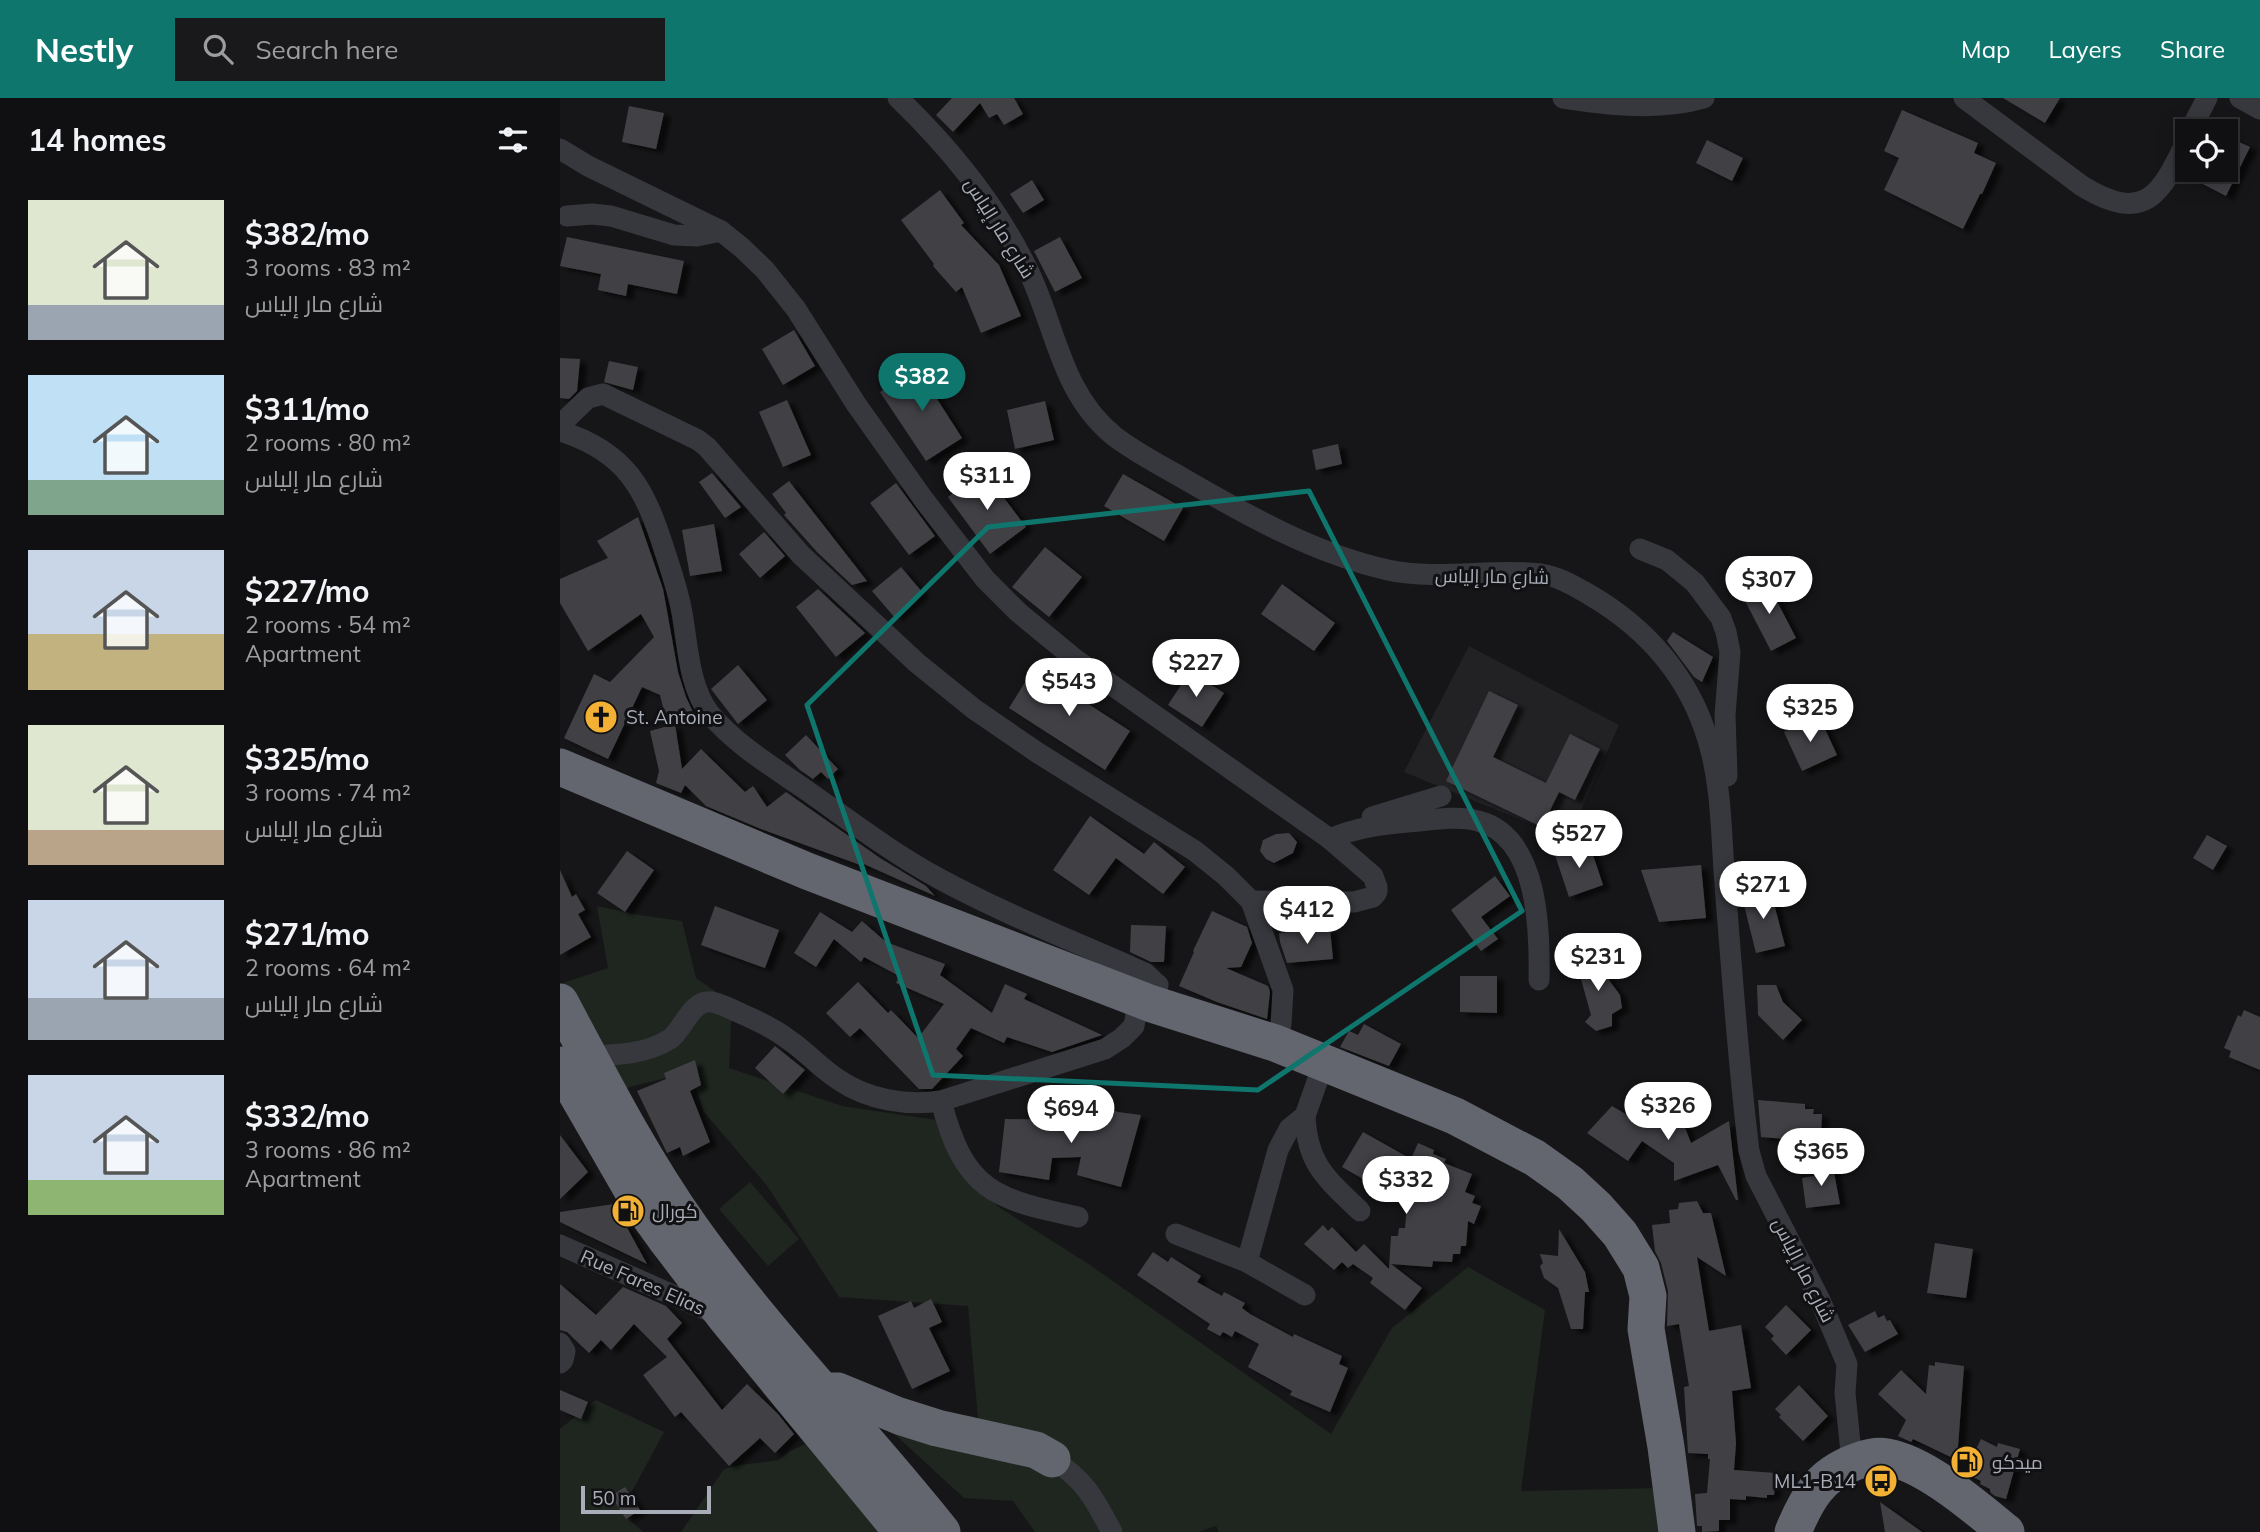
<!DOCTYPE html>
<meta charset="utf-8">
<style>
:root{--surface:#101012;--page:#19191b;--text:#f1f3f6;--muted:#9c9d9f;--line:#303032;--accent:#0f766e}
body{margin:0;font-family:Mulish,Cairo,sans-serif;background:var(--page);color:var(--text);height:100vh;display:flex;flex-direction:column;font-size:26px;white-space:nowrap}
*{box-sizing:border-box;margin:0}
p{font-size:23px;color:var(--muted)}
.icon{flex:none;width:38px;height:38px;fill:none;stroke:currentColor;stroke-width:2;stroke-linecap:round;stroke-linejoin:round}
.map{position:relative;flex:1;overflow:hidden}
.sheet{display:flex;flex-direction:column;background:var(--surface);width:560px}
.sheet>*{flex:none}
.controls{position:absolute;left:1615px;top:21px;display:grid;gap:14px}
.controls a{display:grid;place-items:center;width:63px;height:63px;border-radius:0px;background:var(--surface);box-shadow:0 4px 18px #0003,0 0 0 2px var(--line);font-size:35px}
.scale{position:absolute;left:21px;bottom:18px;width:130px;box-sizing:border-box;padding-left:7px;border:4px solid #a8adb8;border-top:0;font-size:19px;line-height:24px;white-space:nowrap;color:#a8adb8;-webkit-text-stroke:5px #111113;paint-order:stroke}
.price{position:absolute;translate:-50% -60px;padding:0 16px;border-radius:24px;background:#fff;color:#222;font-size:23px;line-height:46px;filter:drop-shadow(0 2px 4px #0008)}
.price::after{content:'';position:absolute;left:50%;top:42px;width:21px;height:16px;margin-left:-10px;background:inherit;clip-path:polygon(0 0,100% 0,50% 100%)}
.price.active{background:var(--accent);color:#fff}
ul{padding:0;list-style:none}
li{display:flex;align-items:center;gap:21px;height:175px;padding:0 28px}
li span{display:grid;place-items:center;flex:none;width:196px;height:140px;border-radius:0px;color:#555}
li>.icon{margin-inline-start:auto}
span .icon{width:84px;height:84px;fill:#fffc;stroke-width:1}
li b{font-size:30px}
h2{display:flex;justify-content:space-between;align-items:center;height:84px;padding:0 28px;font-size:30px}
header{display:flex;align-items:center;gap:42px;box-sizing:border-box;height:98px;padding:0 35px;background:var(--accent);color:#fff}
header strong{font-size:33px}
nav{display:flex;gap:38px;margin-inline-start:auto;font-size:24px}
.search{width:490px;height:63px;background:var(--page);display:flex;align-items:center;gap:18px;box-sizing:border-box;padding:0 24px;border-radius:0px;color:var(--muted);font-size:26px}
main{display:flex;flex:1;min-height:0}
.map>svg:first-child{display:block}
</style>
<header>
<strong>Nestly</strong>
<div class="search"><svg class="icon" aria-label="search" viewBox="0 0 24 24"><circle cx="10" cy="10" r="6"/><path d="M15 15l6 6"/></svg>Search here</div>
<nav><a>Map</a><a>Layers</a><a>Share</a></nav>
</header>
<main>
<section class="sheet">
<h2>14 homes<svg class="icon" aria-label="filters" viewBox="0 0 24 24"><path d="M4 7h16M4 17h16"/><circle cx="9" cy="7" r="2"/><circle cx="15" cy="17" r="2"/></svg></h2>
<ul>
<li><span style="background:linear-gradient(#dfe7d0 75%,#9aa5b1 0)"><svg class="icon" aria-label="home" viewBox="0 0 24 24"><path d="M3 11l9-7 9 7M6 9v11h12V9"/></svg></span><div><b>$382/mo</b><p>3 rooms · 83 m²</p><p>شارع مار إلياس</p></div></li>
<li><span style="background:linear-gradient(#bfe0f5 75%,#7fa58c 0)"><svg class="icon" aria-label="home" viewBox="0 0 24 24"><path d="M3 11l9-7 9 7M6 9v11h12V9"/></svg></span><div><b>$311/mo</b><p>2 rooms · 80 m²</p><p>شارع مار إلياس</p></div></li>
<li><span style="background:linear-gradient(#c9d6e8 60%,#c2b280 0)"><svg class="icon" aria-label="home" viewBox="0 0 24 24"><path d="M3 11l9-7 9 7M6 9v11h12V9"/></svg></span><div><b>$227/mo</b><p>2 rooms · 54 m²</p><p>Apartment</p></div></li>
<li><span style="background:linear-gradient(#dfe7d0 75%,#b9a48a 0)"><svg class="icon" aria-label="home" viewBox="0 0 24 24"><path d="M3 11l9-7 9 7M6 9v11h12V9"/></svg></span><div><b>$325/mo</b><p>3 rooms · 74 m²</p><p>شارع مار إلياس</p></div></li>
<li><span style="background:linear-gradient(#c9d6e8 70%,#9aa5b1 0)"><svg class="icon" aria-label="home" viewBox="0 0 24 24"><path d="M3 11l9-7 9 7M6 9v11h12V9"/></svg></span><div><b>$271/mo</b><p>2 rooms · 64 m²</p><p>شارع مار إلياس</p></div></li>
<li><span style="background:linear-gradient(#c9d6e8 75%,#8fb573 0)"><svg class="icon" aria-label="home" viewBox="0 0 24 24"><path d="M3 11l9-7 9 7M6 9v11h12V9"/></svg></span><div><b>$332/mo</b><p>3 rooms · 86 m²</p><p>Apartment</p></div></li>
</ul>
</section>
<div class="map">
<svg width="1700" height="1434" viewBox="0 0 1700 1434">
<defs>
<filter id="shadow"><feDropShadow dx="7" dy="4" stdDeviation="2" flood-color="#0009"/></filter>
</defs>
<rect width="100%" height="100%" fill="#161618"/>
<polygon fill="#222225" points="909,548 1059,627 1016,724 996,736 844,674"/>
<g fill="#1e261f">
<polygon points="37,808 79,817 122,823 136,880 172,905 169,970 282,1008 377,1022 437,1108 530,1167 771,1336 832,1230 908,1169 985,1212 961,1393 1100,1390 1106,1434 659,1434 656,1428 638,1434 475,1434 453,1403 404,1400 317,1320 418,1320 408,1208 279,1199 208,1089 144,1014 130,974 46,995 0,886 48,870"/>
<polygon points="190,1084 239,1141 208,1168 159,1111"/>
<polygon points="36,1302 104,1334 61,1414 83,1434 0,1434 0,1331"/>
<polygon points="248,1345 375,1434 121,1434 164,1371 180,1367 219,1362 230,1353"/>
</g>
<g fill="#404145" filter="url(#shadow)">
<polygon points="392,0 454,0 463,16 444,27 437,16 429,20 420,5 393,34 376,17"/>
<polygon points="1443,0 1500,0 1485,25"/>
<polygon points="69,8 104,15 96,51 62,44"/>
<polygon points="1342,12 1418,45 1414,55 1436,65 1422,96 1420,96 1403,131 1324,92 1339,60 1324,53"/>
<polygon points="1666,38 1690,49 1666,98 1635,82 1640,72 1666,72"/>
<polygon points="1147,42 1183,60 1172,83 1136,65"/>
<polygon points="472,82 484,102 463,115 450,96"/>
<polygon points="380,92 404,125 401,127 439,167 461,218 421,235 402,189 396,194 373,168 374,166 341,122"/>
<polygon points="7,139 124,163 117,196 68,186 66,198 38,192 41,176 0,168"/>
<polygon points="500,139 522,180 495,194 474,153"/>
<polygon points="234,232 255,268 223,287 202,251"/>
<polygon points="0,260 20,261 17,293 9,301 0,300"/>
<polygon points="49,263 78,269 73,292 44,284"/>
<polygon points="363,267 378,290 372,293 402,340 366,363 320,294"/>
<polygon points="227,302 251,357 223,369 199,314"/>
<polygon points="485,303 494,342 455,351 447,312"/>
<polygon points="778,346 782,366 756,372 752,352"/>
<polygon points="423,372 466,429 430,456 388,399"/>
<polygon points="152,375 181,409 165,420 139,384"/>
<polygon points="563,376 623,410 604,443 544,408"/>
<polygon points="229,383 307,483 292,487 257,454 224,417 226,415 212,396"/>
<polygon points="336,385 375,438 349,457 310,405"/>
<polygon points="78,419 103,491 118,574 126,599 133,614 106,621 100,597 82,589 48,661 4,640 34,576 50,584 94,539 81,516 28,553 0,505 0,481 48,460 37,443"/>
<polygon points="154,426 162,473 130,478 122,432"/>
<polygon points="204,434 225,458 200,480 179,456"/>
<polygon points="485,449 522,479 489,519 452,489"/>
<polygon points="341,469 363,495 335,520 312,493"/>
<polygon points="1207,484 1236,540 1211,553 1182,497"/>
<polygon points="722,486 775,525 754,553 701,516"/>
<polygon points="258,491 305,535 276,559 236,509"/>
<polygon points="1113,534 1153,559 1142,584 1134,579 1107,543"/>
<polygon points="178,567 207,602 178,626 151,591"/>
<polygon points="475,568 515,593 513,596 570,633 545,672 449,610"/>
<polygon points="630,573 664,595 642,629 608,607"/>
<polygon points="929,593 958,607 933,659 986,685 1010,636 1040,651 1015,702 999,694 982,729 886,683"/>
<polygon points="1259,618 1277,657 1242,673 1224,634"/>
<polygon points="115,626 122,671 141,651 185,694 193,688 207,709 226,694 320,760 366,788 375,798 304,766 303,768 201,731 146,708 125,687 121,695 96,685 99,673 90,633"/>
<polygon points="246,637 278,671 268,681 261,674 253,681 240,672 225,657"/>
<polygon points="530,718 584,756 594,744 625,769 603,796 556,760 529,797 493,772"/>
<polygon points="729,735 737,744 733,755 714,765 706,761 700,753 703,742 716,736"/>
<polygon points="1647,737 1667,748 1653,772 1633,760"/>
<polygon points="1029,745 1043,787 1009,799 995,757"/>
<polygon points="67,753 94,772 65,814 37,795"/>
<polygon points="1141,767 1146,820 1099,824 1081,772"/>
<polygon points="0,772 12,799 16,796 25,812 18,816 31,839 0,857"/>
<polygon points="935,778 950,798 921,819 938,841 921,853 891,812"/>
<polygon points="1201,790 1205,805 1213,802 1225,848 1196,855 1181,795"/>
<polygon points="155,808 219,832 205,870 141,847"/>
<polygon points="652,813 687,829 692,845 681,869 666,870 708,888 710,894 707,921 657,904 619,888 634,854 633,853"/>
<polygon points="260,814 292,834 302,823 326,844 385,866 380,877 432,915 445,886 467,896 464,901 542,937 492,954 447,939 444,945 411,930 396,951 403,958 372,991 359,991 300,930 290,939 266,915 298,884 328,915 331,912 358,940 384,906 336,885 339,878 304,859 301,864 274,841 256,869 234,855"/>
<polygon points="571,827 606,828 604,864 591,864 570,854"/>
<polygon points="770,831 773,861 727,865 720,844 719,835"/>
<polygon points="1014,856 1030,856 1060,897 1062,910 1052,916 1052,928 1036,933 1025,924 1031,917"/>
<polygon points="900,878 937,878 937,915 900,914"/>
<polygon points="1197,887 1216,887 1223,904 1242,922 1223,942 1198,917"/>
<polygon points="1684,912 1700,919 1700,972 1669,959 1671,953 1664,950 1678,917 1681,919"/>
<polygon points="804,926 841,946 829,968 780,949 789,933 798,937"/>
<polygon points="215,948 245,972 223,996 195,970"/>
<polygon points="135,962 141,987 130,993 150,1044 123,1058 120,1049 107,1055 77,993 106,981 104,975"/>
<polygon points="1198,1002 1245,1006 1245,1011 1254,1011 1253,1016 1262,1016 1261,1037 1250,1036 1250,1043 1201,1039"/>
<polygon points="536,1005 558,1014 581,1017 561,1089 517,1077 521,1059 492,1060 489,1082 439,1074 445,1021 532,1022"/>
<polygon points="1052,1008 1069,1018 1074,1008 1124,1027 1131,1045 1169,1023 1178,1102 1176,1102 1158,1067 1114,1083 1114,1065 1082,1043 1068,1063 1027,1035"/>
<polygon points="803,1034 851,1061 858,1045 874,1052 873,1056 886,1061 884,1065 912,1076 905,1094 915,1098 912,1105 921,1108 914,1126 908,1123 906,1148 901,1148 900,1156 893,1156 892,1164 873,1163 872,1169 831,1166 862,1190 845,1212 810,1185 813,1180 793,1166 788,1170 782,1164 774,1172 744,1146 763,1127 768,1133 772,1129 796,1154 804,1146 829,1171 831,1138 838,1138 839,1130 845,1130 847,1106 782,1069"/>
<polygon points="0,1037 28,1074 0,1101"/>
<polygon points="1272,1064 1280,1106 1246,1110 1242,1080 1260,1077 1258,1066"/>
<polygon points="1137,1103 1143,1115 1151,1115 1166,1178 1137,1159 1149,1233 1181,1227 1191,1290 1172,1293 1176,1345 1174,1372 1216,1375 1214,1397 1207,1397 1207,1400 1186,1398 1186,1402 1170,1401 1170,1422 1159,1422 1159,1433 1142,1434 1142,1428 1137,1428 1135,1396 1147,1395 1150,1361 1148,1361 1148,1356 1128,1355 1124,1289 1129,1288 1119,1226 1107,1228 1108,1193 1101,1165 1095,1153 1092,1127 1110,1125 1109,1112 1118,1111 1119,1105"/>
<polygon points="54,1106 87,1166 0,1124 0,1114"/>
<polygon points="999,1131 1025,1174 1029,1194 1025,1194 1023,1231 1011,1231 998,1190 984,1180 980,1168 983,1165 980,1156 998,1158"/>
<polygon points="1375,1145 1413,1151 1406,1200 1367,1195"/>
<polygon points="593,1154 608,1164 611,1159 641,1178 637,1184 662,1198 664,1194 685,1205 682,1210 690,1216 733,1239 734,1236 782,1258 779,1266 788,1270 770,1314 730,1297 732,1293 688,1269 699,1246 675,1233 672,1239 663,1234 660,1238 647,1231 650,1226 577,1177"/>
<polygon points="0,1186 36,1217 63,1189 106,1208 122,1225 107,1241 162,1312 187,1286 218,1316 234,1336 215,1355 200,1340 169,1368 121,1314 115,1319 83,1277 107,1259 74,1226 51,1252 41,1242 29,1255 7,1234 0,1232"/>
<polygon points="371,1201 382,1224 369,1230 390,1273 352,1291 318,1218 351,1203 354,1210"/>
<polygon points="1226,1207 1251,1232 1226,1257 1211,1241 1214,1238 1205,1229"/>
<polygon points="1315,1213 1318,1220 1324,1217 1327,1223 1330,1222 1338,1236 1305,1254 1288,1227"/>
<polygon points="1375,1264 1404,1268 1397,1362 1353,1341 1351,1344 1338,1338 1346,1322 1318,1296 1341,1272 1366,1296 1369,1267 1375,1268"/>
<polygon points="1239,1287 1268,1318 1243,1343 1219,1319 1221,1317 1215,1311"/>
<polygon points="0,1292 28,1304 21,1321 0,1312"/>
<polygon points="1421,1341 1437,1349 1438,1345 1460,1351 1446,1401 1435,1398 1430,1394 1430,1391 1420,1386 1421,1383 1404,1375"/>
<polygon points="65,1389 80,1412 66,1421 51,1398"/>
<polygon points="1320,1404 1362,1434 1325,1434"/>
</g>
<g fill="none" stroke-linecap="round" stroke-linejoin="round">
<g stroke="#37383d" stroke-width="21">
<path d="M338,0C389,49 436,107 467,170C496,228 500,294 554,338C576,355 602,368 626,382C690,419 756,456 828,472C879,483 930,470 981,476C1000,479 1014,488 1030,497C1086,530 1129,578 1148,642C1162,688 1161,738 1165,786C1172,875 1178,964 1189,1053L1196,1078L1260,1202L1287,1266L1285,1295L1292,1365"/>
<path d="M1003,0C1049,7 1099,13 1144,0"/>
<path d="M1404,0L1522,88C1586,127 1601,96 1628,40"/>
<polyline points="1680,0 1700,11"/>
<polyline points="1630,33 1647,0"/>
<polyline points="0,51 28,68 161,133 181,149 205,172 236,211 296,306 364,402 425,481 458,514 515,561 770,741 813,778 817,789 817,794 813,799 794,804 691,803"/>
<polyline points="7,118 32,116 51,118 114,137 137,138 161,133"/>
<polyline points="0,327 28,300 43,296 138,342 147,349 241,457 357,565 414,611 478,655 635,753 666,778 691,803 723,892 721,926 715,945"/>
<path d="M0,333C67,354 85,391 105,454C112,476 120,498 123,521C128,552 130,591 150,616C176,647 213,669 246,692C289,722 332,755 378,780C444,816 516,844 585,875L598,887L592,906"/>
<polyline points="1080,451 1107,462 1135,485 1161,520 1166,534 1170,554 1165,617 1167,678"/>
<polyline points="812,719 881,698"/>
<path d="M770,741C799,728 828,726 859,723C878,721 900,718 918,723C979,738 980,833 979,882"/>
<path d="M27,958C55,957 85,957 110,941C124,931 131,901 152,904C162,906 173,912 182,916C198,923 215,931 229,942C247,954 261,971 279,982C308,1002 347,1008 381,1003L545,951L562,940L574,928L576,916"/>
<path d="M381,1003C404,1092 433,1101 518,1119"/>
<path d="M745,1018C747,1067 767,1081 800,1113"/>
<polyline points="616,1136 687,1164 745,1197"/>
<polyline points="0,1147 158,1217"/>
<polyline points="687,1164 718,1052 729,1031 745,1018 758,981"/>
<polyline points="0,1245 5,1253 3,1262 0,1265"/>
<path d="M492,1361C525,1382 534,1400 552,1434"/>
</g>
<g stroke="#63666e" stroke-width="37">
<polyline points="0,669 247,773 592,906 715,945 804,981 895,1018 975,1060 1010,1085 1036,1109 1060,1136 1081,1170 1088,1198 1086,1231 1106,1349 1117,1434"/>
<path d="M0,904C41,981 80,1058 131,1130C207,1237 300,1331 382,1434"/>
<polyline points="0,967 79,1104 105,1140 166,1220 342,1434"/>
<polyline points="263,1293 278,1293 339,1318 377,1330 476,1352 492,1361"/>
<path d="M1233,1434C1247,1400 1260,1377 1295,1364C1306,1360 1316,1357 1327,1359C1366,1366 1415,1409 1446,1434"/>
</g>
</g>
<path fill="none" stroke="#0f766e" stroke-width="5" stroke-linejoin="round" d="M749,393L962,813L698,992L373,977L247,607L428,429Z"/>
<defs>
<symbol id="church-disc" viewBox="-11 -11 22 22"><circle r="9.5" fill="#f2b134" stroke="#111113"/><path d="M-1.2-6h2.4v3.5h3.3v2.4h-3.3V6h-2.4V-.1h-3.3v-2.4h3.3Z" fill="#111"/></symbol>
<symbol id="fuel-disc" viewBox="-11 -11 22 22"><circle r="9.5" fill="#f2b134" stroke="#111113"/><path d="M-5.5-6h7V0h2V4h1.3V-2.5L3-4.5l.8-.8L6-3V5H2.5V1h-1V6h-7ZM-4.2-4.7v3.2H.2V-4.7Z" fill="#111"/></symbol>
<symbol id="bus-disc" viewBox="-11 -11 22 22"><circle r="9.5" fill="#f2b134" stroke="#111113"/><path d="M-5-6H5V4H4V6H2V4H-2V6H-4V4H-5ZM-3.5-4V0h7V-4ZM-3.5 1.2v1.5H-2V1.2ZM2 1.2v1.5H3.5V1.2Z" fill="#111"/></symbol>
</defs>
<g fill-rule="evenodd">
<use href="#church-disc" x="22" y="600" width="38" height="38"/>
<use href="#fuel-disc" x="49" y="1094" width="38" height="38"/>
<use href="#fuel-disc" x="1388" y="1345" width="38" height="38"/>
<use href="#bus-disc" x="1302" y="1364" width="38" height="38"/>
</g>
<g text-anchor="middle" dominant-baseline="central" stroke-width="6" stroke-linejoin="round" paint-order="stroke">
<g font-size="19" fill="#a8adb8" stroke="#111113">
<text transform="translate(440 130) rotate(58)">شارع مار إلياس</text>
<text transform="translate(932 478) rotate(1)">شارع مار إلياس</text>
<text transform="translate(1244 1172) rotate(63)">شارع مار إلياس</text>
<text transform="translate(83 1184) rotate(24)">Rue Fares Elias</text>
</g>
<g font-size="19" fill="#a8adb8" stroke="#111113" text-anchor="start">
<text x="66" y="619">St. Antoine</text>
<text x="92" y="1113">كورال</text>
<text x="1432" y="1364">ميدكو</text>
<text x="1296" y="1383" text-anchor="end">ML1-B14</text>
</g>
</g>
</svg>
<div class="controls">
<a><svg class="icon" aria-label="locate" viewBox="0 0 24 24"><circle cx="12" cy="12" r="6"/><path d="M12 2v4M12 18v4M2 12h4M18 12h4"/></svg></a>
</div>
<div class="scale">50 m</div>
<b class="price active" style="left:362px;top:315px">$382</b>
<b class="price" style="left:427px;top:414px">$311</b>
<b class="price" style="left:1209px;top:518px">$307</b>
<b class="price" style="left:636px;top:601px">$227</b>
<b class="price" style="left:509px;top:620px">$543</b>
<b class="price" style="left:1250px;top:646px">$325</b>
<b class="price" style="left:1019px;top:772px">$527</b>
<b class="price" style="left:1203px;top:823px">$271</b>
<b class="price" style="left:747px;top:848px">$412</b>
<b class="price" style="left:1038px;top:895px">$231</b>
<b class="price" style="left:1108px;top:1044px">$326</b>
<b class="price" style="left:511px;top:1047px">$694</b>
<b class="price" style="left:1261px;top:1090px">$365</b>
<b class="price" style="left:846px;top:1118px">$332</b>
</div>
</main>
